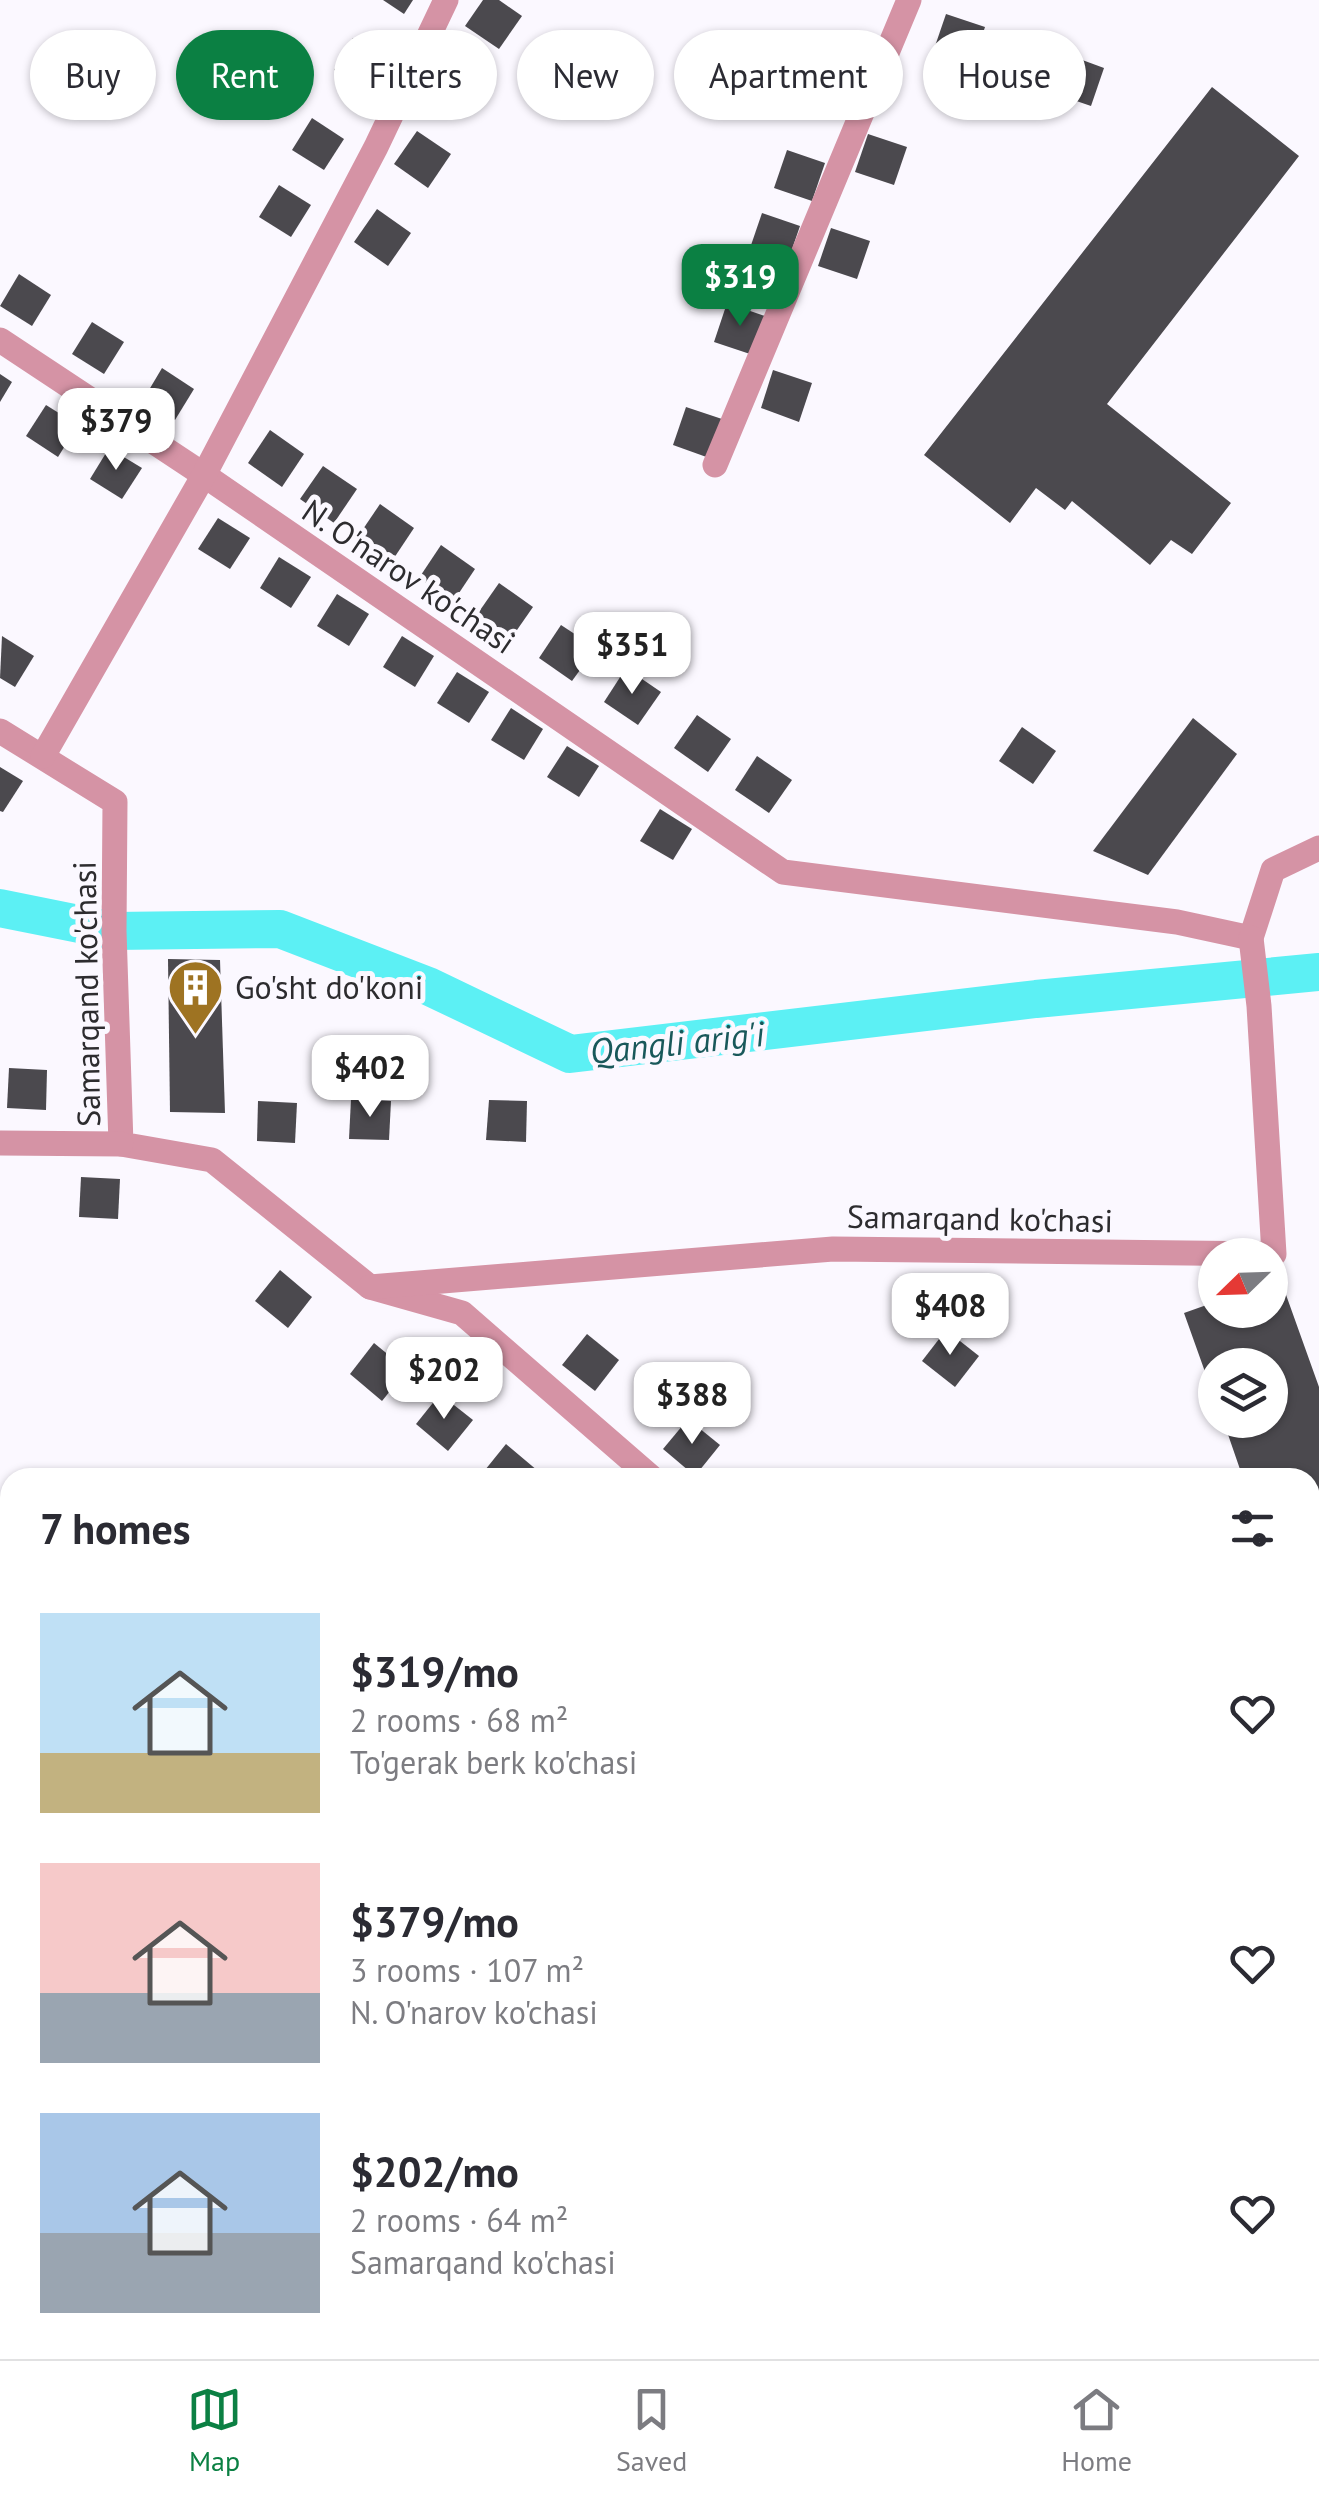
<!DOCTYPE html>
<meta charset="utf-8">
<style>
:root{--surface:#fff;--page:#f7f7f7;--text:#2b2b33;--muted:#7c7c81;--line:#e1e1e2;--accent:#0b8043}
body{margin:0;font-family:"PT Sans",sans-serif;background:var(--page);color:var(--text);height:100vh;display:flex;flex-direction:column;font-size:38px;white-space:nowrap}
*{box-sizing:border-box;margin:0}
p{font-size:32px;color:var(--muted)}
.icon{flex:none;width:55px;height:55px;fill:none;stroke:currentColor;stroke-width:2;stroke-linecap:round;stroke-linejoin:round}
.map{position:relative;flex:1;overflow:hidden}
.sheet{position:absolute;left:0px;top:1468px;width:1320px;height:892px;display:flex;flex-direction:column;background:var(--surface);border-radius:30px 30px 0 0;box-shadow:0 2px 8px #0004}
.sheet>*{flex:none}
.banner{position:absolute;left:30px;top:30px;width:1260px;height:90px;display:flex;gap:20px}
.needle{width:65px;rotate:247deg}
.controls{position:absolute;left:1198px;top:1238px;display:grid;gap:20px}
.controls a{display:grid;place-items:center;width:90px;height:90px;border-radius:50%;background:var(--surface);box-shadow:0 2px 8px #0004;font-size:50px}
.price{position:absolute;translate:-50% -85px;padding:0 22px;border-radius:20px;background:#fff;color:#222;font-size:32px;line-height:65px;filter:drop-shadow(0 2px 5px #0008)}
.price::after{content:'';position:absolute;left:50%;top:60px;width:30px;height:22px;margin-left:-15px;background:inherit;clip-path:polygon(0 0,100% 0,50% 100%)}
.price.active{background:var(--accent);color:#fff}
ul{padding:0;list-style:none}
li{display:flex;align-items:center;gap:30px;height:250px;padding:0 40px}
li span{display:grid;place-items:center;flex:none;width:280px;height:200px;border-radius:0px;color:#555}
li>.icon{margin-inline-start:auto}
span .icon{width:120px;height:120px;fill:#fffc;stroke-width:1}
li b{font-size:42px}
h2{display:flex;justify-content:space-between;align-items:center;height:120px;padding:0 40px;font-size:42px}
.chip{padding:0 35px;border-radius:45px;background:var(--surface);box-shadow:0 2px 8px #0004;font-size:35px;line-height:90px}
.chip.active{background:var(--accent);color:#fff}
.tabs{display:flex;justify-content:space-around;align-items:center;height:140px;border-top:2px solid var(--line);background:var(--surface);font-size:28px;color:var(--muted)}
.tabs a{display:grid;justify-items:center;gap:5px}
.tabs .active{color:var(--accent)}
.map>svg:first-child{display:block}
</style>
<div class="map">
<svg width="1319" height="2359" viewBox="0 0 1319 2359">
<rect width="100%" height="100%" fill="#fbf8ff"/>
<g fill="#b6d382">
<rect x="0" y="2054" width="10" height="253"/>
<polygon points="1319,2055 1319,2349 1310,2350 1310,2056"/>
<polygon points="303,2350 1310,2350 1242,2359 361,2359"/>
</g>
<g fill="#5cf0f4" stroke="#4eb5b9" stroke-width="2.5">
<polygon points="1310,2083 1319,2087 1319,2165 1310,2167"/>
<polygon points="0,2155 10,2155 10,2292 0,2288"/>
<polygon points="493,2350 783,2350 752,2359 536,2359"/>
</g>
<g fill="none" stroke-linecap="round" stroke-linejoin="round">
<g stroke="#5cf0f4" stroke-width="38">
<polyline points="0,908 114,931 280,929 428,986 570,1054 1036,999 1319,972"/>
<polyline points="1310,2099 1319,2059"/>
</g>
</g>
<g fill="#4b494e">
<polygon points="383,0 413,0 404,14"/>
<polygon points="483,0 499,0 522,16 499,49 465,26"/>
<polygon points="946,14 985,27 972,65 933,52"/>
<polygon points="353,38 386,59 366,90 334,70"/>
<polygon points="1066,54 1104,68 1091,106 1053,93"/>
<polygon points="455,55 490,79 467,112 433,89"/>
<polygon points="1212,87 1299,156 1107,404 1231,503 1192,554 1171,540 1150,565 1072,501 1065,510 1036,488 1010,523 924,455"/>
<polygon points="312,118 344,139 324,170 292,150"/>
<polygon points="417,131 451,154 428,188 394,164"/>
<polygon points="868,134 907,147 894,185 855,172"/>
<polygon points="787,150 825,163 812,201 774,188"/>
<polygon points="279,185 311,205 291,237 259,217"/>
<polygon points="377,209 411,233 388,266 354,242"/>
<polygon points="762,213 800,226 787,264 749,251"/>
<polygon points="831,228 870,241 857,279 818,266"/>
<polygon points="19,274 51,295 32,326 0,306"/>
<polygon points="727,303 765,316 753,355 714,342"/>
<polygon points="92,322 124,342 104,374 72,354"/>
<polygon points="162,368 194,389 175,420 143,400"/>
<polygon points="773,370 812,383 799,422 761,408"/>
<polygon points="0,374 12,382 0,402"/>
<polygon points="46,405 78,425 58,457 26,436"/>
<polygon points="686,407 725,420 712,459 673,445"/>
<polygon points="270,430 304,454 282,487 248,463"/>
<polygon points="109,448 142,468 122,499 90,479"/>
<polygon points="323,466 357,489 334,523 300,499"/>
<polygon points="380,504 414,528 392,561 357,538"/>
<polygon points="218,518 250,538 230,569 198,549"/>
<polygon points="441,545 475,569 453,602 419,578"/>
<polygon points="279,557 311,577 291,608 260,588"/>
<polygon points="499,583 533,607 510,640 476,616"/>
<polygon points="337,594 369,614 349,646 317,626"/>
<polygon points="561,625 596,648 572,681 539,658"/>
<polygon points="2,636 34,656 15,687 0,678"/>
<polygon points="402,636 434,656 415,687 383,667"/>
<polygon points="626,668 661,692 638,725 604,702"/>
<polygon points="457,672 489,692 469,723 437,703"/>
<polygon points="511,708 543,729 524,760 491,740"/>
<polygon points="697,715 731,739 708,772 674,748"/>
<polygon points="1193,718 1237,754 1148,875 1093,851"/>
<polygon points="1022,727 1056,751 1033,784 999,761"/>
<polygon points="567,746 599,766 579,797 547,777"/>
<polygon points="757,756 792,780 769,813 735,790"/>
<polygon points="0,767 23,781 3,812 0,811"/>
<polygon points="660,809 692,829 673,860 640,841"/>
<polygon points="168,959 220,960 225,1113 170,1112"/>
<polygon points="9,1068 47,1070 46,1110 7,1108"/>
<polygon points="351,1099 391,1101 389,1140 349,1139"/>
<polygon points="489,1100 527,1101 526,1142 486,1140"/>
<polygon points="258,1101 297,1103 295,1143 257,1141"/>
<polygon points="81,1177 120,1179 118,1219 79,1217"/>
<polygon points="280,1270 312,1297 288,1328 255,1301"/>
<polygon points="1280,1278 1319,1387 1319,1599 1310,1602 1310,1478 1243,1478 1223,1420 1270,1420 1270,1365 1215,1365 1214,1397 1184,1313 1215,1302 1215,1310 1270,1310 1270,1282"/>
<polygon points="946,1330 979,1356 955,1387 922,1361"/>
<polygon points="587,1334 619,1360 595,1391 562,1365"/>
<polygon points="374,1343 407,1370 382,1401 350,1374"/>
<polygon points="440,1394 473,1420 448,1451 416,1424"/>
<polygon points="688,1419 720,1445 695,1476 663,1449"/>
<polygon points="506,1444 538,1471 533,1478 481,1475"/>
<polygon points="10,1635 10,1686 0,1678 0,1647"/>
</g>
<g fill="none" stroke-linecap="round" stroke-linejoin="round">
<g stroke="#d593a5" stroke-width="18">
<polyline points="0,1858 10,1843"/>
<polyline points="1310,1995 1319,1994"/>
</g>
<g stroke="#d593a5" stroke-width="25">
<polyline points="0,340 204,475 783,872 1177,922 1251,938 1273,870 1319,848"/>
<polyline points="715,465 909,0"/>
<polyline points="0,731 115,802 114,931 121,1144 212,1160 370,1287 462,1313 652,1478"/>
<polyline points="43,756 204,475 376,147 446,0"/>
<polyline points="0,1143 121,1144"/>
<polyline points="370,1287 833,1249 1274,1254 1259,1006 1251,938"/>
<polyline points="0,1745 10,1770"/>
<polyline points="0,2339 10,2339"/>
<polyline points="91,2350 138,2359"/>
</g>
</g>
<defs>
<symbol id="building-pin" viewBox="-11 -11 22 30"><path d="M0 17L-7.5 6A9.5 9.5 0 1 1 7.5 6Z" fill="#9e7322" stroke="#fbf8ff"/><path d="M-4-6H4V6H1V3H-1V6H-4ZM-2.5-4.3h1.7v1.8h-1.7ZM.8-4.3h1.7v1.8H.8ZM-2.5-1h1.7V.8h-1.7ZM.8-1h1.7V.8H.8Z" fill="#fff"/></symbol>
</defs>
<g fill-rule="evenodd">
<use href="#building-pin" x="164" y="956" width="63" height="86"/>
</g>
<g text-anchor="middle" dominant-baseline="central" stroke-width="10" stroke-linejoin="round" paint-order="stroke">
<g font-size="32" fill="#2d2c2f" stroke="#fbf8ff">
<text transform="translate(409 576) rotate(34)">N. O'narov ko'chasi</text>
<text transform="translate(86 994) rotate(-91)">Samarqand ko'chasi</text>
<text transform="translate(980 1218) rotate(1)">Samarqand ko'chasi</text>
</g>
<g font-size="32" fill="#2d2c2f" stroke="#fbf8ff" text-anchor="start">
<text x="235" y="987">Go'sht do'koni</text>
</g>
<g font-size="35" font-style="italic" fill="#19585a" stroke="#fbf8ff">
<text transform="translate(677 1042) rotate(-6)">Qangli arig'i</text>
</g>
</g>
</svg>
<div class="controls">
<a><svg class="needle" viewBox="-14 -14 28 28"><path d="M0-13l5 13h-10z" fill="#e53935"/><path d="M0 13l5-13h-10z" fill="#7c7c81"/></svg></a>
<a><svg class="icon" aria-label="layers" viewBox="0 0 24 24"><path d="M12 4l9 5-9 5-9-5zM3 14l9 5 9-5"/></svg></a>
</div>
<b class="price active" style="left:740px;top:329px">$319</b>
<b class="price" style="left:116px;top:473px">$379</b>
<b class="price" style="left:632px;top:697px">$351</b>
<b class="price" style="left:370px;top:1120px">$402</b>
<b class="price" style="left:950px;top:1358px">$408</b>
<b class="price" style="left:444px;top:1422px">$202</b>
<b class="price" style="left:692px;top:1447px">$388</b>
<div class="banner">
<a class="chip">Buy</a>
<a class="chip active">Rent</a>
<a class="chip">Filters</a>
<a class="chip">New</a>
<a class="chip">Apartment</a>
<a class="chip">House</a>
</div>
<section class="sheet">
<h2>7 homes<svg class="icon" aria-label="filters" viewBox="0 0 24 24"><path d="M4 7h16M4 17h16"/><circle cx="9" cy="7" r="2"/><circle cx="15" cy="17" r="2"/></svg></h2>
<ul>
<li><span style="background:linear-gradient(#bfe0f5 70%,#c2b280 0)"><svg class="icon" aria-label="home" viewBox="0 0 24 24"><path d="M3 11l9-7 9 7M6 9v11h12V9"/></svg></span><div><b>$319/mo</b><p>2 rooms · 68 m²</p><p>To'gerak berk ko'chasi</p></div><svg class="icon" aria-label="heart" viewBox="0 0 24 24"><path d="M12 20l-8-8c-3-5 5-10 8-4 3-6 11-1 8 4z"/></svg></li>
<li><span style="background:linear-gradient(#f6c9c9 65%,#9aa5b1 0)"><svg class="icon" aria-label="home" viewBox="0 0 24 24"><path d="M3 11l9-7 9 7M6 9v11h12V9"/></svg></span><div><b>$379/mo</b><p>3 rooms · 107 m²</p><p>N. O'narov ko'chasi</p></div><svg class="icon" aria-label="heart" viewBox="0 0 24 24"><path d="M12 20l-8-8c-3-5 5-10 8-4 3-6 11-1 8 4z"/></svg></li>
<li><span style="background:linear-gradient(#a9c7e8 60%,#9aa5b1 0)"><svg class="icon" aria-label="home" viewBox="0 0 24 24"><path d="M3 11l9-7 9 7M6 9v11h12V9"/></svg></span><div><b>$202/mo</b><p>2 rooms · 64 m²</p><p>Samarqand ko'chasi</p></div><svg class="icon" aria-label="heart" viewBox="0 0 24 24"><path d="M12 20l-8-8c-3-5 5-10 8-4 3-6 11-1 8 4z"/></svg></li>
</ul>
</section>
</div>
<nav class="tabs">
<a class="active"><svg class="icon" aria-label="map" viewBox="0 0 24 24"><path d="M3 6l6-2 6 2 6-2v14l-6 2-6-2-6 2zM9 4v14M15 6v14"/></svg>Map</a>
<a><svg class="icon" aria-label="saved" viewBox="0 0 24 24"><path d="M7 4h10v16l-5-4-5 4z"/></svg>Saved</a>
<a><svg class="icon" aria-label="home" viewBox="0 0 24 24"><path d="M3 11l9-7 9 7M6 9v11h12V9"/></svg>Home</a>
</nav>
